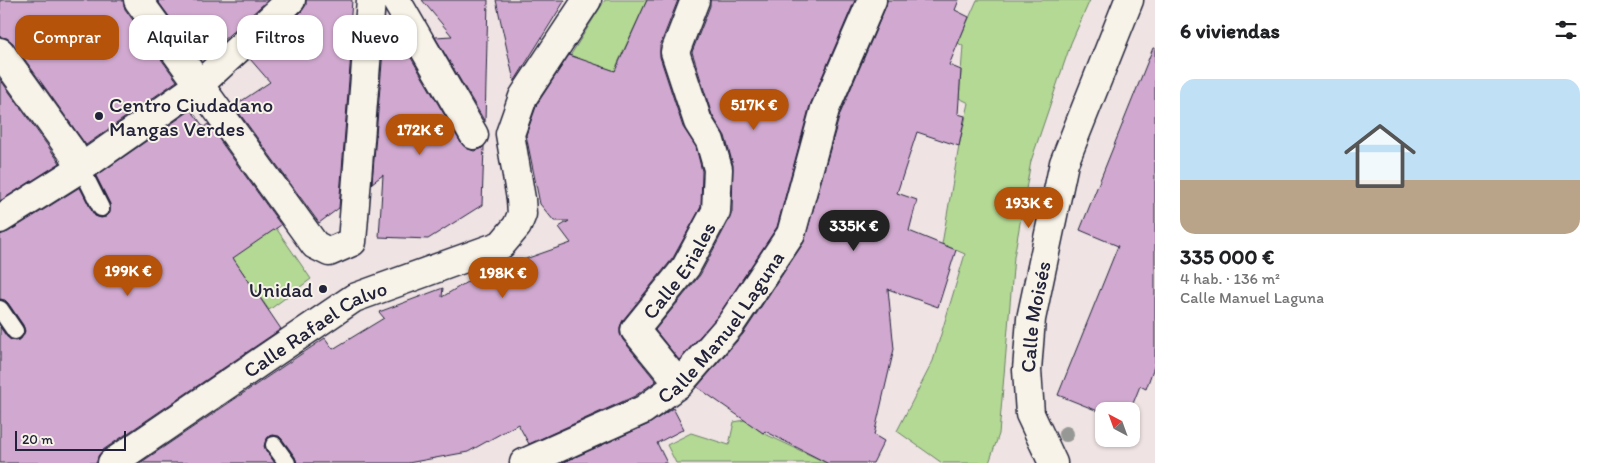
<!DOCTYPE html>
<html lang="es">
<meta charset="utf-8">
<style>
:root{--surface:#fff;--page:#f6f6f6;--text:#202124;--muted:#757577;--accent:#b45309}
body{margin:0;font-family:Itim,sans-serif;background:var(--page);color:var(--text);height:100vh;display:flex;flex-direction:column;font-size:19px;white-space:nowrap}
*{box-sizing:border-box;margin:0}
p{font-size:16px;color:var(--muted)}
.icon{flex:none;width:28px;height:28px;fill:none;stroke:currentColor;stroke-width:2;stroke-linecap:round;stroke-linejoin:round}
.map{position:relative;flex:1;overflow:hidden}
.details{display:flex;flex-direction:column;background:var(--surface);width:450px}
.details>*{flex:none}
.top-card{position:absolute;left:15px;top:15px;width:475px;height:45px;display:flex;gap:10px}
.needle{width:32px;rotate:319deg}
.tools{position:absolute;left:1095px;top:402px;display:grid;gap:10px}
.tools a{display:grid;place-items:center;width:45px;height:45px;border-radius:10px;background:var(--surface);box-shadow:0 1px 4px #0004;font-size:25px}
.scale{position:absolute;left:15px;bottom:12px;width:111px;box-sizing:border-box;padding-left:5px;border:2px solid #22223b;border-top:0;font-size:14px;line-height:18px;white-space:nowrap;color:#22223b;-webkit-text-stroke:4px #f7f3e8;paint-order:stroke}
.price{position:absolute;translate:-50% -42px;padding:0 11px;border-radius:18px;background:var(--accent);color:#fff;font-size:16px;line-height:32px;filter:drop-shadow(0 1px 2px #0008)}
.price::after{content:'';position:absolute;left:50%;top:30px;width:15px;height:11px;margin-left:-8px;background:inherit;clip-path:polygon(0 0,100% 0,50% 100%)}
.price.selected{background:#222;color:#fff}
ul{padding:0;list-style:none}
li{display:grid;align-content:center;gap:10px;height:265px;padding:0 25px}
li span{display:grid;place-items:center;height:155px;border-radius:15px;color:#555}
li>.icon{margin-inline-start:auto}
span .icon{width:90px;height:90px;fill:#fffc;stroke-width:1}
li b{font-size:21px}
h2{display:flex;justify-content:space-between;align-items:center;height:60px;padding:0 25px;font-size:21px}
.tag{padding:0 18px;border-radius:15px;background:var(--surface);box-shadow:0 1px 4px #0004;font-size:18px;line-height:45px}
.tag.selected{background:var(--accent);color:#fff}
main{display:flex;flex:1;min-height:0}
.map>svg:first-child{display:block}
</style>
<main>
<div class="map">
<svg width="1155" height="463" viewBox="0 0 1155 463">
<rect width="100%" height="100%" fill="#efe4e3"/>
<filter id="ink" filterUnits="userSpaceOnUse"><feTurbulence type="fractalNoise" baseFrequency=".02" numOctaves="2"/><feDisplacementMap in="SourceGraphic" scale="10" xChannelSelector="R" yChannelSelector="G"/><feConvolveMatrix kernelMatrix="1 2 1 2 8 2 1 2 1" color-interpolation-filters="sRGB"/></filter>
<g filter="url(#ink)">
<g fill="#b4d994" stroke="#6b7e68">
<polygon points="605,0 647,0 617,65 618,72 570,56"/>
<polygon points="977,0 1090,0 1071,43 1031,161 1014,257 999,434 989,463 942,463 897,431 933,361 965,254 942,244 959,146 969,103 959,98 963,46 958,43"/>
<polygon points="276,228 311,279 269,310 232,257"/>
<polygon points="745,420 763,433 827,463 676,463 667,445 691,433 729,445 734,422"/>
</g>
<g fill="#d1a9d0" stroke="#22223b">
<polygon points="0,0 123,0 125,9 177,81 86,145 13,43 7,38 0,37"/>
<polygon points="157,0 268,0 201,60"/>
<polygon points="306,0 352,0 349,41 352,41 339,208 319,223 234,106 270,82 250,59 302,11 306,5"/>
<polygon points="422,0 488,0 485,122 435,37 452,36"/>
<polygon points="496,0 565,0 514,82 514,81"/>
<polygon points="647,0 678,0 660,46 660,57 683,127 696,147 702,171 701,207 673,258 623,320 620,327 620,334 623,340 656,381 635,396 529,444 518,424 468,452 408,463 297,463 295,457 282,439 279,436 273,435 268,437 264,446 266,451 275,463 140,463 325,338 333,349 384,318 379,312 443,288 442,297 477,276 571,243 559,227 569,221 554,221 540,204 526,135 537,104 569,55 615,71"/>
<polygon points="710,0 855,0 810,105 777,227 718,316 679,360 655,330 700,275 730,218 732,212 733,165 725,136 712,115 692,52 710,6"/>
<polygon points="887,0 959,0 955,10 969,17 949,65 961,70 958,114 965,116 959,146 917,132 897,193 917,200 909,231 956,250 938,307 888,289 894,349 874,435 884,441 873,463 827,463 765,431 763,433 697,387 743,334 804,242 840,114 886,6"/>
<polygon points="384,39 400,39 461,143 466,148 474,151 481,149 484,146 482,205 428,239 379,237 383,175 372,183"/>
<polygon points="1153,48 1155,48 1155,364 1146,389 1140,386 1130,411 1098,411 1058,395 1118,246 1080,230"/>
<polygon points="0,79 60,163 0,201"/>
<polygon points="191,110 204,127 208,124 281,225 233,258 281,329 103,450 98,456 97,463 0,463 0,327 7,337 15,341 21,339 25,331 23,325 8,303 5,300 0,299 0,235 8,232 80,187 95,216 101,218 106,217 110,213 110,204 96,176"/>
<polygon points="673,408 684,429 657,443 667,463 562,463 649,424"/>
</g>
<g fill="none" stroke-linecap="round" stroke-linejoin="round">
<defs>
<g id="service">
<polyline points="81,168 101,208"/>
<polyline points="0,309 15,331"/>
<polyline points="274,445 287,463"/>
</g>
<g id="minor">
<polyline points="138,0 315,245 329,252 352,242 371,0"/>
<polyline points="396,0 474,135"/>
<polyline points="0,52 72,152 81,168"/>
<polyline points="0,219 81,168 199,85 291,0"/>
<path id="s1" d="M679,384L635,330L686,267L716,211L718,169L710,141L698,122L675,52L695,0"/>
<path id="s2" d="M112,463L354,298L501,245L517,226L522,214L521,199L510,134L523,97L587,0"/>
<path id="s3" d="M524,463L643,410L679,384L730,325L791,234L825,109L872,0"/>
<path id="s4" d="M1053,463L1030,414L1027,370L1031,319L1064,163L1129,0"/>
</g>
</defs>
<use href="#service" stroke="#22223b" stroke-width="20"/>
<use href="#minor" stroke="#22223b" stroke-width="31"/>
<use href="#service" stroke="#f7f3e8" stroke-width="16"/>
<use href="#minor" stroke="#f7f3e8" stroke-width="28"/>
</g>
<circle fill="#969895" cx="1066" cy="434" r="8"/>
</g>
<g fill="#22223b" stroke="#f7f3e8" stroke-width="2">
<circle cx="99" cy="116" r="5"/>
<circle cx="323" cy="289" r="5"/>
</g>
<g text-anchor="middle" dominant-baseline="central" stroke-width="4" stroke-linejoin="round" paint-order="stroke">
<g font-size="21" fill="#22223b" stroke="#f7f3e8" text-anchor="start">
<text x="109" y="104">Centro Ciudadano<tspan x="109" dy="24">Mangas Verdes</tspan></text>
<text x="313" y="289" text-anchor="end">Unidad</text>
</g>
<g font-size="21" fill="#22223b" stroke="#f7f3e8">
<text stroke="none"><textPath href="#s1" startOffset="144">Calle Eriales</textPath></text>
<text stroke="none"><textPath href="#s4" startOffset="152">Calle Moisés</textPath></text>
<text stroke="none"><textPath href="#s3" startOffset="245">Calle Manuel Laguna</textPath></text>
<text stroke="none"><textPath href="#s2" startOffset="244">Calle Rafael Calvo</textPath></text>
</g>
</g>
</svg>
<div class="tools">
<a><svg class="needle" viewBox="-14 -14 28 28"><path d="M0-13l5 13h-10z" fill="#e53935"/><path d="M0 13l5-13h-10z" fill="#757577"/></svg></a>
</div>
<div class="scale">20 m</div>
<b class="price" style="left:754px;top:131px">517K €</b>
<b class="price" style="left:420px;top:156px">172K €</b>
<b class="price" style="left:1029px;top:229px">193K €</b>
<b class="price selected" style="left:854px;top:252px">335K €</b>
<b class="price" style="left:128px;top:297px">199K €</b>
<b class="price" style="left:503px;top:299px">198K €</b>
<div class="top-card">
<a class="tag selected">Comprar</a>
<a class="tag">Alquilar</a>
<a class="tag">Filtros</a>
<a class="tag">Nuevo</a>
</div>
</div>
<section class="details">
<h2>6 viviendas<svg class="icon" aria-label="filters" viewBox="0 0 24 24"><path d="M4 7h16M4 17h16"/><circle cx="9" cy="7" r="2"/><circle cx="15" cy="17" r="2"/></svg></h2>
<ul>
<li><span style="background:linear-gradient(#bfe0f5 65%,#b9a48a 0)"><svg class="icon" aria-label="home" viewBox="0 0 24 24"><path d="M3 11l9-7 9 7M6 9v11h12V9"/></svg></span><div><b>335 000 €</b><p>4 hab. · 136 m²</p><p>Calle Manuel Laguna</p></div></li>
</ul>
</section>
</main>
